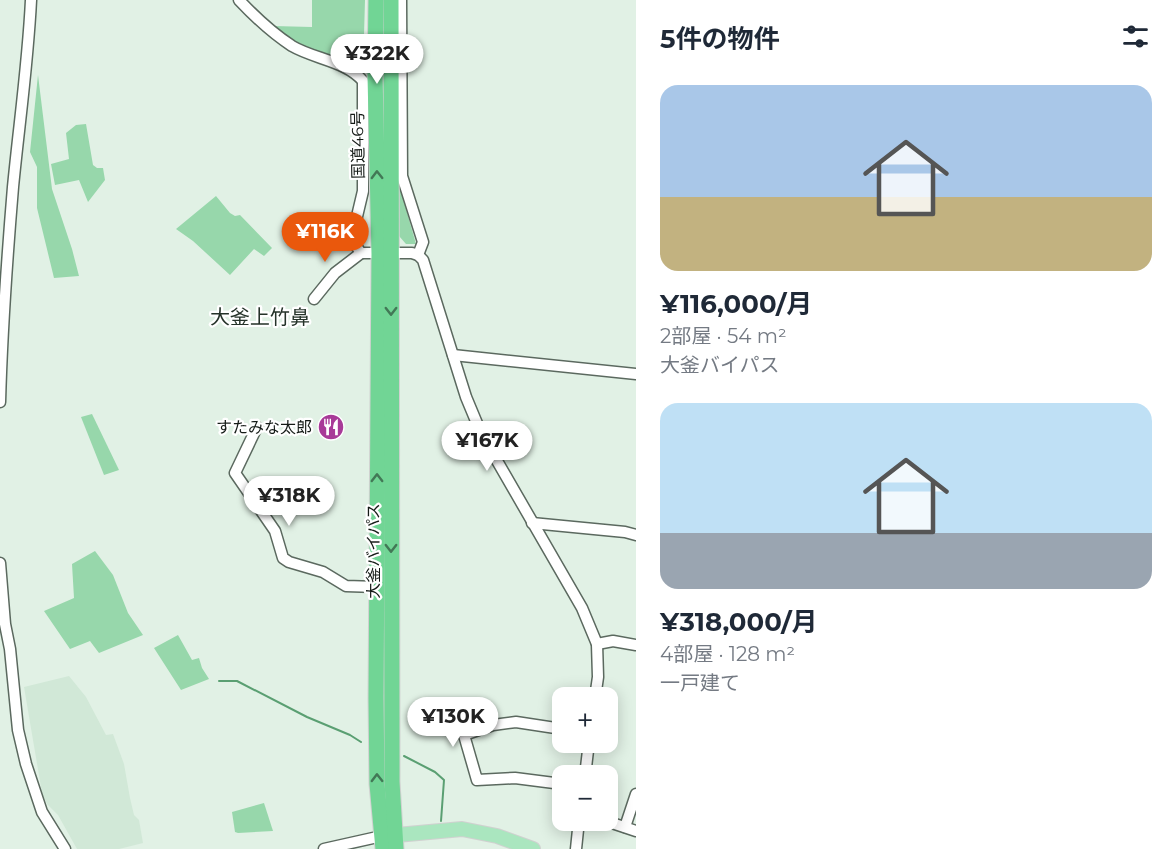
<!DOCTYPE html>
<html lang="ja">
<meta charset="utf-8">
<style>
:root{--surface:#fff;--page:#f6f6f7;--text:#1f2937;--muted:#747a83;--accent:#ea580c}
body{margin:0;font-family:Montserrat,"Noto Sans JP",sans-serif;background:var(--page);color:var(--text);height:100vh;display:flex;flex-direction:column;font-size:22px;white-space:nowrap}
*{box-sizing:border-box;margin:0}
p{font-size:20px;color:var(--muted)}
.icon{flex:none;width:33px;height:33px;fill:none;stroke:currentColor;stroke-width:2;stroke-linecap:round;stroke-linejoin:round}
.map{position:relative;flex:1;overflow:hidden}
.drawer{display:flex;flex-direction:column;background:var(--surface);width:540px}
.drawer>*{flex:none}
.fabs{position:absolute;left:552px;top:687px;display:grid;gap:12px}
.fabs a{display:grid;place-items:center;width:66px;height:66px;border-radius:12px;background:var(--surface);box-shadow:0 3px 15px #0003;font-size:30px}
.price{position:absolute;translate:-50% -51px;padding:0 14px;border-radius:21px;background:#fff;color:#222;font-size:20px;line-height:39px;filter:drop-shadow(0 2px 3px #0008)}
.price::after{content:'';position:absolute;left:50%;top:36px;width:18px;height:14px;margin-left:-9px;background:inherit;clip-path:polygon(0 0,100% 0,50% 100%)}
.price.active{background:var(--accent);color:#fff}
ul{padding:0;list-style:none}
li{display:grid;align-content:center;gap:12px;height:318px;padding:0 24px}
li span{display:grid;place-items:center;height:186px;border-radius:18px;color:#555}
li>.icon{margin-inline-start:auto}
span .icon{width:108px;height:108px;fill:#fffc;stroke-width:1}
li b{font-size:26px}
h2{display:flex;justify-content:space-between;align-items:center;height:72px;padding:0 24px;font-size:26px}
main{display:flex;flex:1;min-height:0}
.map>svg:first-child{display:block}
</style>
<main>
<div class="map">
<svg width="636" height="849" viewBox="0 0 636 849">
<rect width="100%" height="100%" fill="#e1f1e5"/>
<polygon fill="#d1e8d7" points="69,676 86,697 106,735 113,734 124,764 130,798 134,815 139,820 143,843 119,849 77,849 58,815 47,804 42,793 24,687"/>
<g fill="#97d7ab">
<path d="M312,0H365L363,70C332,58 297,49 273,26L312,27Z"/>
<polygon points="38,75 52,189 72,249 79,276 54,278 37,208 37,167 30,152"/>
<polygon points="86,124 93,165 97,168 103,168 105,180 88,202 79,180 55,185 51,164 69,159 66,133 76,125"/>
<polygon points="399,184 416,244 406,244 399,236"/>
<polygon points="216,196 230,213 235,216 240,215 272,248 264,256 254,249 230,275 193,241 176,229"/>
<polygon points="92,414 119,470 104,475 81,417"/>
<polygon points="95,551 113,575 128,613 143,635 99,653 90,641 70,649 44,611 74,598 72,564"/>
<polygon points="178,635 192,660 199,658 202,668 209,679 181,690 154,648"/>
<polygon points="264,803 273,831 238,833 235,832 232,812"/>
</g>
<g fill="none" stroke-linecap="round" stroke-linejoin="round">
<g stroke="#5a9f72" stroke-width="2">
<polyline points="219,681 237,681 307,717 350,735 361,742"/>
<polyline points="404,756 435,772 444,780 441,821"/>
</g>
<defs>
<g id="minor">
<path d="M239,0C255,17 272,33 292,46C314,59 346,61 363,81V191L354,229V243L361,253H412L418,255L423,260L466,397L481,433L582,608L597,644L598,677L595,698"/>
<polyline points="401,0 402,176 423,242 418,255"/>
<polyline points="314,299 335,273 361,253"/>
<polyline points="453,355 636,374"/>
<path d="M0,402C2,330 7,259 13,187C19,125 28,63 31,0"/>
<polyline points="257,427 235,473 275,531 283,558 289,562 323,572 346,586 377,587"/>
<polyline points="532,523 625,532 636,535"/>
<polyline points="0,563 5,624 10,649 18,730 26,764 42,812 65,849"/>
<polyline points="597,644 613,641 636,645"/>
<polyline points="562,729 516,722 493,725 464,735 477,780 515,778 562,784"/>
<polyline points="585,776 589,742"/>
<polyline points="603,820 636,831"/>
<polyline points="625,827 636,794"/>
<polyline points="324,849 382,836"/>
<polyline points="576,849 579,820"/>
</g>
<polyline id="major" points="386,836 462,829 497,836 533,849"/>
<g id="highway">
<polyline points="376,0 375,75 379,254 376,698 377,784 383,849"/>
<polyline points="391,0 392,782 396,849"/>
</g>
</defs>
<use href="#minor" stroke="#5b695f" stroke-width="13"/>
<use href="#major" stroke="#d0d1d0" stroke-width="16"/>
<use href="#highway" stroke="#d0d1d0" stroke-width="17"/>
<use href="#minor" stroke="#fff" stroke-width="10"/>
<use href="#major" stroke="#aae6bf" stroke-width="14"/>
<use href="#highway" stroke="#71d595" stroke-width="15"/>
</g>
<defs><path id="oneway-chevron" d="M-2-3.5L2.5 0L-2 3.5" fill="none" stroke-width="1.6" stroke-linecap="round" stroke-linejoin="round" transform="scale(1.5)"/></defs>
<g stroke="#427856">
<use href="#oneway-chevron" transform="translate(377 175) rotate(-91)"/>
<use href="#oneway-chevron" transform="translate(391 311) rotate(90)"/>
<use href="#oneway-chevron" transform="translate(377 478) rotate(-90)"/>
<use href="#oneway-chevron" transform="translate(391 548) rotate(90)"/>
<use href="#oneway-chevron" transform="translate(377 778) rotate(-91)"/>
</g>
<defs>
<symbol id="restaurant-disc" viewBox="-11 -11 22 22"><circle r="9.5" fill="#a83a98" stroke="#fff"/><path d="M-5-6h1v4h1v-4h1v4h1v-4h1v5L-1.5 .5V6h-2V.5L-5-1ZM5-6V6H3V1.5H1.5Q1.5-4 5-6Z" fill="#fff"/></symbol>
</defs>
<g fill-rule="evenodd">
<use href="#restaurant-disc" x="316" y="412" width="30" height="30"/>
</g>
<g text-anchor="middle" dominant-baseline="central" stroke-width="4.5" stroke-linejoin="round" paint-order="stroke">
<g font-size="16" fill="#141a16" stroke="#fff">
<text transform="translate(358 145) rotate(-91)">国道46号</text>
<text transform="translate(373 551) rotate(-90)">大釜バイパス</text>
</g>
<g font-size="16" fill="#141a16" stroke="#fff" text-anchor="end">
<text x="312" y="427">すたみな太郎</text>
</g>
<g font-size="20" fill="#253229" stroke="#fff">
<text x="260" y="317">大釜上竹鼻</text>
</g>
</g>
</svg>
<div class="fabs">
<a>+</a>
<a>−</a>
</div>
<b class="price" style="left:377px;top:85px">¥322K</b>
<b class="price active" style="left:325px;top:263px">¥116K</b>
<b class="price" style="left:487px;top:472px">¥167K</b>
<b class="price" style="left:289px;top:527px">¥318K</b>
<b class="price" style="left:453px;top:748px">¥130K</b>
</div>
<section class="drawer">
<h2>5件の物件<svg class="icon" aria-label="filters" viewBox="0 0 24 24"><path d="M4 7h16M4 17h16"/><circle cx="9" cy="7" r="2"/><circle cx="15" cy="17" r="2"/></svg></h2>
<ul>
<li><span style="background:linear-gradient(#a9c7e8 60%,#c2b280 0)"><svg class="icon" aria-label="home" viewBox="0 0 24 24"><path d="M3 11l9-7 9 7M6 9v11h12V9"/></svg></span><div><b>¥116,000/月</b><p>2部屋 · 54 m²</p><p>大釜バイパス</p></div></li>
<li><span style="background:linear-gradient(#bfe0f5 70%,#9aa5b1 0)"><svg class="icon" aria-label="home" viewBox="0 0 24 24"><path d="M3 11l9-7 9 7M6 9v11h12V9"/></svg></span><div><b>¥318,000/月</b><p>4部屋 · 128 m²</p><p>一戸建て</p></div></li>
</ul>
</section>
</main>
